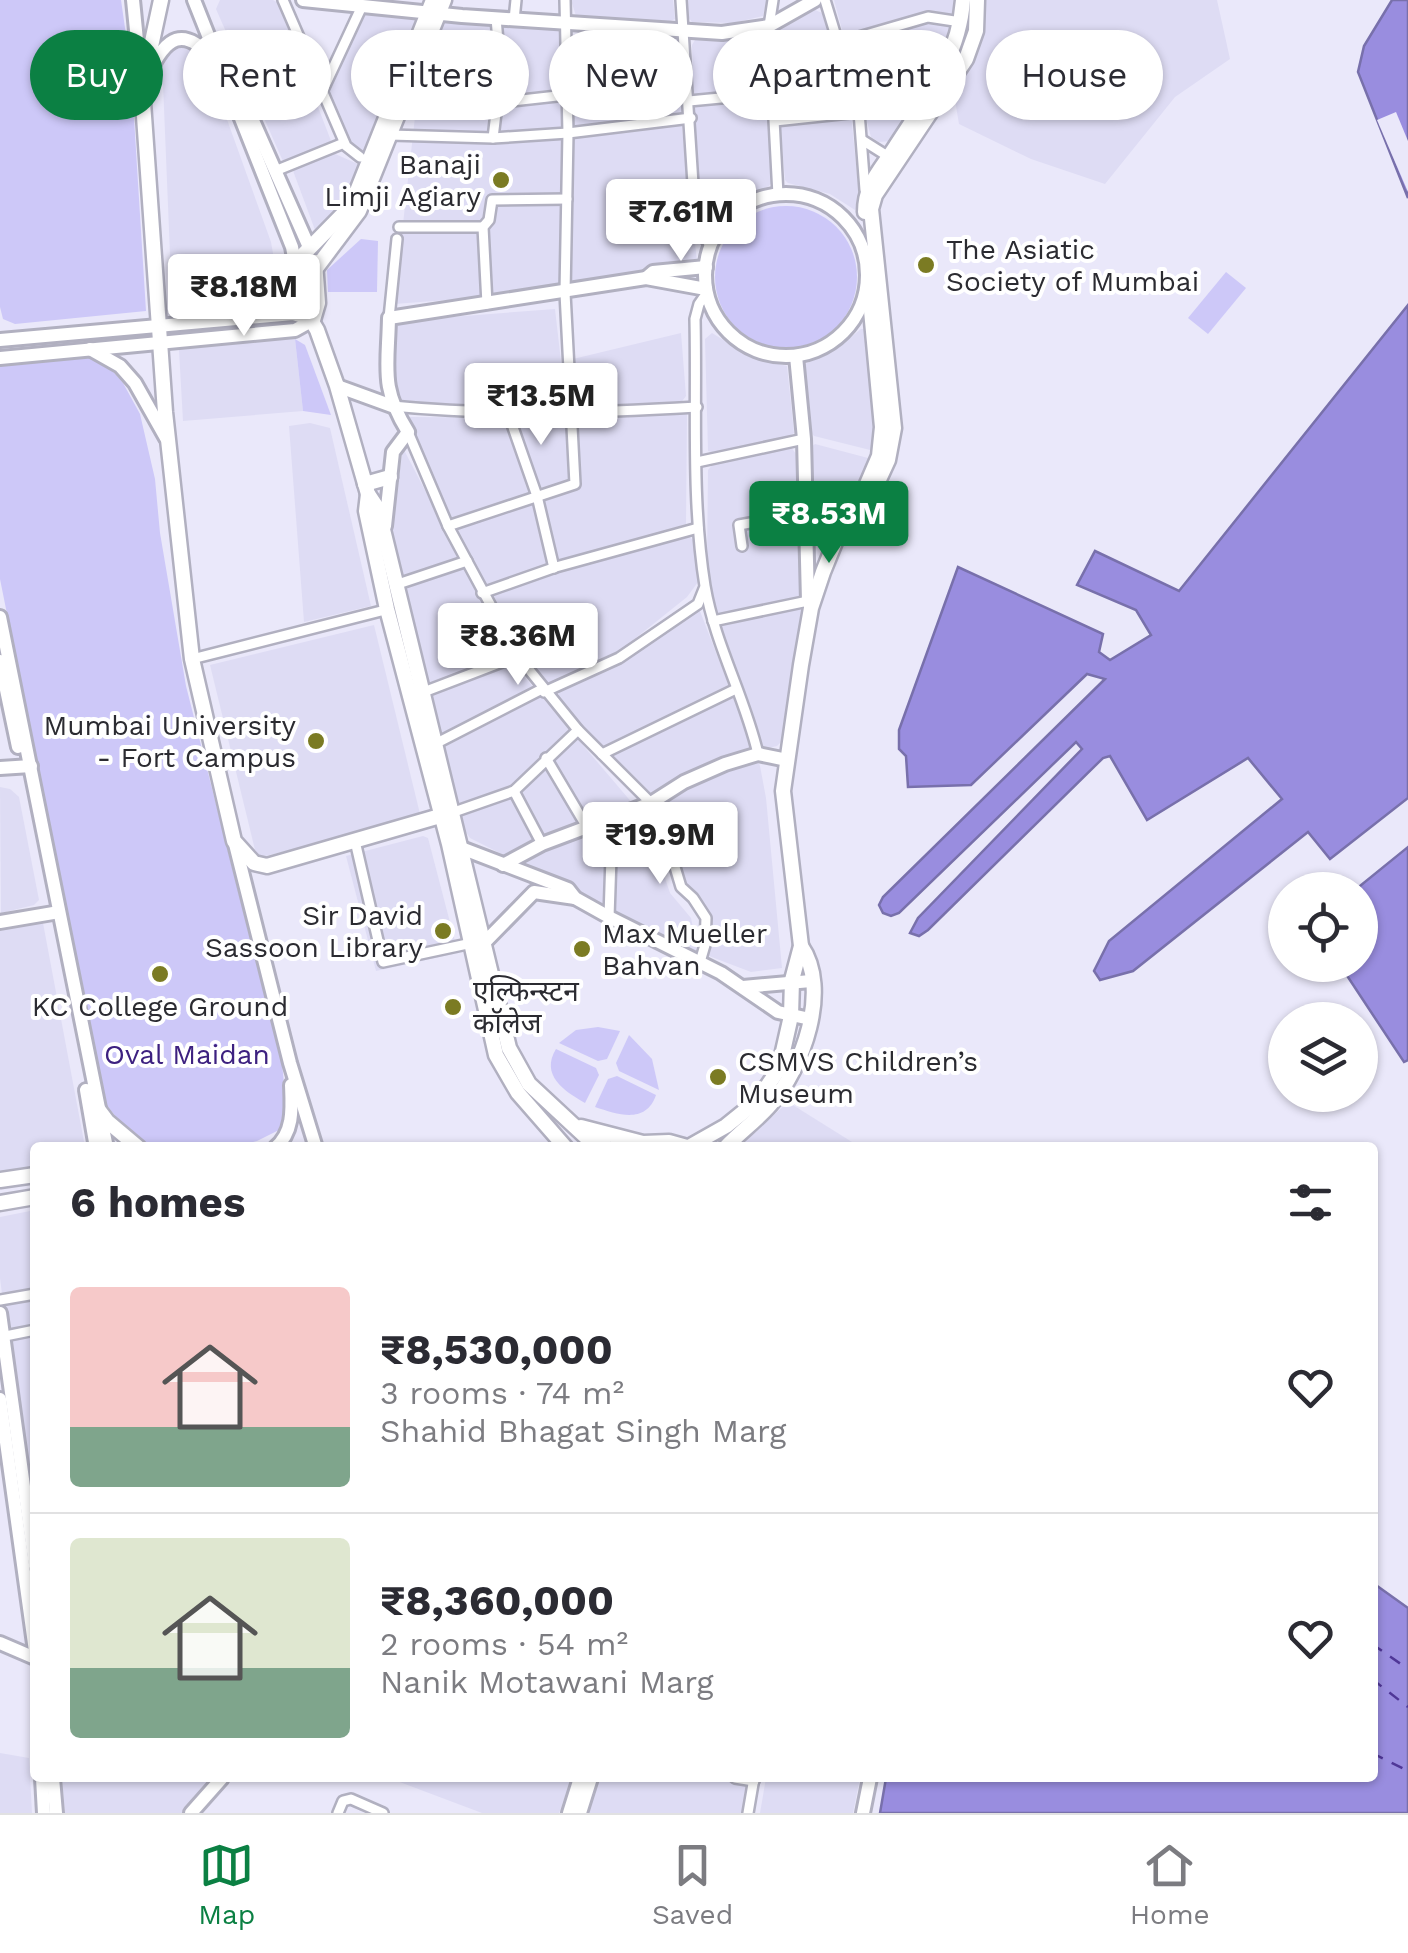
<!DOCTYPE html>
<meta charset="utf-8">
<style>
:root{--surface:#fff;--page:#f7f7f7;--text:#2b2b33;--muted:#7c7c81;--line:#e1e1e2;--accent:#0b8043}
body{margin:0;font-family:"Work Sans","Noto Sans Devanagari",sans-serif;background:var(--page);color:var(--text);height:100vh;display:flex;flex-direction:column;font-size:38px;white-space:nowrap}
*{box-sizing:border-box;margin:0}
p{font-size:32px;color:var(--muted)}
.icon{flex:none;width:55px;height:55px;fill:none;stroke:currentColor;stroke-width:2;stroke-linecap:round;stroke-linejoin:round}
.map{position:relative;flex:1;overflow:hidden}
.panel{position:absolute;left:30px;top:1142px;width:1348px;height:640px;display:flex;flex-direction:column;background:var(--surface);border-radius:10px;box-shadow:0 2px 8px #0004}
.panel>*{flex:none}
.banner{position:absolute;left:30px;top:30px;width:1350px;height:90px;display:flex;gap:20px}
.fabs{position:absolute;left:1268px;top:872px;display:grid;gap:20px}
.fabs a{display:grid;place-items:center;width:110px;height:110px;border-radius:50%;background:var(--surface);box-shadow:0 2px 8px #0004;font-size:50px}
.price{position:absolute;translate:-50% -85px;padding:0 22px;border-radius:10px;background:#fff;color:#222;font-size:32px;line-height:65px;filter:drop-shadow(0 2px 5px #0008)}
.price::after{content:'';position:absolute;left:50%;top:60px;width:30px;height:22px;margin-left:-15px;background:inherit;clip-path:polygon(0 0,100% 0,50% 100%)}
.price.active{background:var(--accent);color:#fff}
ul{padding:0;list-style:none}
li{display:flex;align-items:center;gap:30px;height:250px;padding:0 40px}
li+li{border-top:2px solid var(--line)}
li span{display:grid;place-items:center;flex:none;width:280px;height:200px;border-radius:10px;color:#555}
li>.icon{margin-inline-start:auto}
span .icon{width:120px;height:120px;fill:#fffc;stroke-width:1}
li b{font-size:42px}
h2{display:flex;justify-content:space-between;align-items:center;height:120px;padding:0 40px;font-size:42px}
.pill{padding:0 35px;border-radius:45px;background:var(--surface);box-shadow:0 2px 8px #0004;font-size:35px;line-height:90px}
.pill.active{background:var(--accent);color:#fff}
.tabs{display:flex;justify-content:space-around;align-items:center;height:140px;border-top:2px solid var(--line);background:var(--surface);font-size:28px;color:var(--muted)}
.tabs a{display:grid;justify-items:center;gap:5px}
.tabs .active{color:var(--accent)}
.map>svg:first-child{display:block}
</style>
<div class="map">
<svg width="1408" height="1813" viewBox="0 0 1408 1813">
<rect width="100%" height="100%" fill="#eae8fa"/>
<g fill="#dedcf4">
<polygon points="220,0 273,0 278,3 333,146 286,164 282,159 216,9"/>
<polygon points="571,0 673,0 675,19 664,24 576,16"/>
<polygon points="687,0 767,0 763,16 733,23 692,22 688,17"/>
<polygon points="834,0 955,0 953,27 939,64 891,141 879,142 871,137"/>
<polygon points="982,0 1217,0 1230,59 1175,97 1105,184 1031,159 959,124 954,94 979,47"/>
<polygon points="365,10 416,16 419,21 364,155 348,145 326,91"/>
<polygon points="815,10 822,13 850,104 860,204 855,210 830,194 788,183 785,180 773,39 775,31"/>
<polygon points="443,20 560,29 562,33 564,195 560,210 561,285 554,292 394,304 416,108"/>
<polygon points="580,31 677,37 680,44 682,129 697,261 576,284 570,279 571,134 576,34"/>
<polygon points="757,35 762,38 772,182 769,186 726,207 710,225 703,225 697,219 692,45 695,40"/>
<polygon points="183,43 200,50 206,61 271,242 281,299 178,308 172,303 162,59 171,47"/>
<polygon points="333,153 360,165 348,200 323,234 315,230 292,168"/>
<polygon points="555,309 566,405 563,409 399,404 395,399 394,325 399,321"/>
<polygon points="861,329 866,329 878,446 870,450 814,436 807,427 803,365 835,350"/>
<polygon points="681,333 686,396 680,404 579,409 576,405 573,359"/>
<polygon points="712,333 753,358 787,366 794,433 788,437 714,453 708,451 705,339"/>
<polygon points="287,336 295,339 303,411 183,421 179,350 185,344"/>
<polygon points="682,411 687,414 686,524 492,585 486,584 479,576 405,421 410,417 565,418"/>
<polygon points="310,423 330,428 371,606 304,622 289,426"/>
<polygon points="815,444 868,458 870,463 839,521 832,524 814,522 809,516 808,450"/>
<polygon points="791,447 796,454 802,538 802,610 784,739 777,746 768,748 759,745 715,613 707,562 708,470 713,464"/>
<polygon points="403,448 518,669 645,818 670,893 691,918 697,947 695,952 470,838 465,831 390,540"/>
<polygon points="687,535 693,540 698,582 687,597 607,661 545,688 488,595 562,568"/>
<polygon points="698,606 760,766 766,798 782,968 751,972 709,956 699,917 677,889 644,791 558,703 559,692 627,657"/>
<polygon points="374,625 421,818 257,858 210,665"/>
<polygon points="0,787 10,789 19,797 39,900 34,905 1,913"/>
<polygon points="423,836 428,838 458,953 376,971 346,856"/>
<polygon points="38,921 43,923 85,1147 35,1148 35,1167 0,1172 0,929"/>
<polygon points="788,1102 860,1147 739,1147"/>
<polygon points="35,1210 35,1555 0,1278 0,1217"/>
<polygon points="0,1753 29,1758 32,1813 0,1813"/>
<polygon points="62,1778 212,1778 182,1813 65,1813"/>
<polygon points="389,1778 572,1778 559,1813 482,1813"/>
<polygon points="595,1778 750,1778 744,1813 585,1813"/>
<polygon points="766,1778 860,1778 853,1813 760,1813"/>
</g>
<g fill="#cdc8f8">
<polygon points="0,0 121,0 131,70 146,311 15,324 3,319 0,307"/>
<circle cx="786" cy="277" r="71"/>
<polygon points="361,239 378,241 377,292 328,292 327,270"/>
<polygon points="1226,272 1246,288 1208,334 1188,318"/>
<polygon points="295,339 305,345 331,415 303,411"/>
<polygon points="75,351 110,368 123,383 140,414 155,479 160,533 186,686 282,1064 287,1111 281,1129 257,1141 233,1147 150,1147 127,1131 105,1103 0,579 0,360"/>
<polygon points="598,1027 620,1031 607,1059 598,1061 559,1043 576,1030"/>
<polygon points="629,1035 652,1059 659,1090 619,1071 616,1063"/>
<path d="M556,1049L596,1068L599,1075L585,1103C564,1091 540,1075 556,1049Z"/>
<path d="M617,1076L656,1095C646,1124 619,1115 595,1107L608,1079Z"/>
</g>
<g fill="#998ddf" stroke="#7870ab" stroke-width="2.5">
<polygon points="1392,0 1408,0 1408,198 1358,72 1364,46"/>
<polygon points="1408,305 1408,798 1330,859 1308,832 1133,971 1100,980 1094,971 1109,941 1282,799 1248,758 1147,820 1110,756 1103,758 928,930 919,936 910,933 918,918 1082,749 1076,742 899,913 891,916 883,913 879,905 883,897 1105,679 1087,674 971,785 908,787 906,756 899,749 899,730 958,567 1103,634 1099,652 1110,660 1151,635 1136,610 1077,585 1095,551 1179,591"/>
<polygon points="1408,847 1408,1060 1404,1062 1340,965 1360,965 1360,890 1355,890"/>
<polygon points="1373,1583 1408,1608 1408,1813 880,1813 886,1778 1372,1778"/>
</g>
<polygon fill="#eae8fa" points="1396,112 1408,141 1408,192 1377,120"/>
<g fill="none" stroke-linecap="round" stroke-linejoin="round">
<g stroke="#4f3797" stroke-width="2.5" stroke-dasharray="12 10" stroke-linecap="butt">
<polyline points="1372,1644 1408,1669"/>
<polyline points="1372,1679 1408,1707"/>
<polyline points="1372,1753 1408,1771"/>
</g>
<defs>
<g id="street">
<polyline points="283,0 346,146 360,157"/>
<polyline points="681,0 696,230 710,244"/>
<polyline points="773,0 769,26 778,195"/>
<polyline points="825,0 859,112 865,190"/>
<polyline points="514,20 516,0"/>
<polyline points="838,43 928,17 961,22"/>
<polyline points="321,94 362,6"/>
<polyline points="689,101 773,93"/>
<polyline points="503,102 566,95"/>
<polyline points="775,121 859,112"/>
<polyline points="390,135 493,138 568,133 691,118"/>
<polyline points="493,138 496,113 503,102 496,18"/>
<polyline points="862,140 889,157"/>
<polyline points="275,171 344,143"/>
<polyline points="399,227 483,227"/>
<path d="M706,294L699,304L695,319C697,407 691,499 705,586C715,645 745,697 758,754"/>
<polyline points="487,304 483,227 489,220 492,200 567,199"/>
<polyline points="389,318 397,239"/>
<path d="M392,406C494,416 594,413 697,407"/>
<polyline points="508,413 537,496 554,568"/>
<polyline points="408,432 448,526 518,656 578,730 651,803 663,827 681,887 693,898 706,918 705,945 700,962"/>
<polyline points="697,462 804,439"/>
<polyline points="448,526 575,484 565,293 568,133 565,0"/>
<polyline points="742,546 739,525 805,513"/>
<polyline points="395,585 467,561"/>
<polyline points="482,593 556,567 698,528"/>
<polyline points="713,621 808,601"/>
<polyline points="192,659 389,609"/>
<polyline points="544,692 619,658 698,604 704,589"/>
<polyline points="421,693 518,656"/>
<polyline points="435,744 542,689"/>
<polyline points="602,754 736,689"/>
<polyline points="546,758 588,829 599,853 609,854 611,857 609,917"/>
<polyline points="514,791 542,844"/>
<polyline points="454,812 514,791 578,730"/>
<polyline points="663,827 688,817"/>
<polyline points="355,841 383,962 472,943"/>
<polyline points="0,1300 35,1294"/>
<polyline points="0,1337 35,1330"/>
<polyline points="735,1778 754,1781"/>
<polyline points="338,1813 343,1801 351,1799 383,1813"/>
<polyline points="748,1813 754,1778"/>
</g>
<g id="secondary">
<polyline points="133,0 141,81"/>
<polyline points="194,0 292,247 295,263"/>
<polyline points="303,0 462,16 722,33 769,26 815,0"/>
<path d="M149,73C166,37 183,25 213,59"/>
<polyline points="235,80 309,247"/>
<circle cx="786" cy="275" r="81"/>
<polyline points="646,278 653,272 706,267"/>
<polyline points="0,340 293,314 313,320"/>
<polyline points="90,349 120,366 135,383 166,438"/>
<polyline points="796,356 804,439 808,601 811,608"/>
<polyline points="0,358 295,330 313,320"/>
<polyline points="337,386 392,406"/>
<path d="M385,526L393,452L408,432C380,387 388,368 389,318L646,278L706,289"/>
<polyline points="0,617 107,1148"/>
<polyline points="0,661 18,747"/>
<polyline points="0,768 31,766"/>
<polyline points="235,844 290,1063 316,1148"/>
<polyline points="456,846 568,889 575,898 609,917 721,973 778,1012 810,1019"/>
<polyline points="503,865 542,844 651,803 684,782 725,764 758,754 787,760"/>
<polyline points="0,922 59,912"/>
<polyline points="484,943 534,892 575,898"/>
<polyline points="743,987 811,981"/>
<polyline points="86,1090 96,1148"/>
<path d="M275,1148C294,1132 292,1108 291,1085"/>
<polyline points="0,1313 35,1566"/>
<polyline points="0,1399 35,1651"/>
<polyline points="0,1643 35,1658"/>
<polyline points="42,1778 44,1813"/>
<polyline points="53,1778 56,1813"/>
<polyline points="191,1813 222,1778"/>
<polyline points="569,1813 580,1778"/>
<polyline points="580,1813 591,1778"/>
<polyline points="863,1813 870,1778"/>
</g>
<g id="primary">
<polyline points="161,0 142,88 165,412 192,659 234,841 254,863 267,866 440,816"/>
<polyline points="433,0 351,206 295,263 301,303 317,330 337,386 368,494 378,509 509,1048 529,1084 586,1137 608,1148"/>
<path d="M865,212C865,185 879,172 894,149C924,102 959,58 963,0"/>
<polyline points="298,281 317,267 359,211 444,0"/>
<polyline points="313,320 318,303 315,262"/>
<polyline points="365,484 390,477"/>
<polyline points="867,484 879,456 882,427 869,289"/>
<polyline points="368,494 366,511 387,609 449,844 496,1055 518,1093 566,1148"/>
<polyline points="807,531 822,535 840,530"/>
<polyline points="98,1109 107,1121 139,1148"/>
<polyline points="581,1127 643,1143 669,1142 687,1147"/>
<polyline points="687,1148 726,1126 757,1101 779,1069 791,1016 792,980 801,946 783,791 801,665 811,608 823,572 840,530 876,486 888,460 894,428 871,209 875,195 966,59 976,31 977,0"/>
<path d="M725,1148C739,1133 757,1120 770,1105C803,1068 831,989 801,946"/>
<polyline points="0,1180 35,1175"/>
<polyline points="0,1203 35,1197"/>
</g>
</defs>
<use href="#street" stroke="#b1b0c0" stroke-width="14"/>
<use href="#secondary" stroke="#b1b0c0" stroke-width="18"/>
<use href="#primary" stroke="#b1b0c0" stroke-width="19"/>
<use href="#street" stroke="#fff" stroke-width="9"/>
<use href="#secondary" stroke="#fff" stroke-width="12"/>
<use href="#primary" stroke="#fff" stroke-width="14"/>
</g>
<g fill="#7b7b23" stroke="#fff" stroke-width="4">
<circle cx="501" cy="180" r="10"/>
<circle cx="926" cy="265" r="10"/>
<circle cx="316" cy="741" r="10"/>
<circle cx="443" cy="931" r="10"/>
<circle cx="582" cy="949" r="10"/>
<circle cx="160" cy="974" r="10"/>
<circle cx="453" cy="1007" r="10"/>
<circle cx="718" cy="1077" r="10"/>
</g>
<g text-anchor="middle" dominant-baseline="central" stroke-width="8" stroke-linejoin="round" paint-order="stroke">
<g font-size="28" fill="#2b2b31" stroke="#fff" text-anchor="start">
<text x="481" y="164" text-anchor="end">Banaji<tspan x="481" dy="32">Limji Agiary</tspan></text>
<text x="946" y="249">The Asiatic<tspan x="946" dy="32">Society of Mumbai</tspan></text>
<text x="296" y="725" text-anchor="end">Mumbai University<tspan x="296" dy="32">- Fort Campus</tspan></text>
<text x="423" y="915" text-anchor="end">Sir David<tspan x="423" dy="32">Sassoon Library</tspan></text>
<text x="602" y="933">Max Mueller<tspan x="602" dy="32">Bahvan</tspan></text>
<text x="473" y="991">एल्फिन्स्टन<tspan x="473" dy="32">कॉलेज</tspan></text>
<text x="160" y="1006" text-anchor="middle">KC College Ground</text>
<text x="738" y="1061">CSMVS Children’s<tspan x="738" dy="32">Museum</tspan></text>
</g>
<g font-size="28" fill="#3d2180" stroke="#fff">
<text x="187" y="1054">Oval Maidan</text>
</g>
</g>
</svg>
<div class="fabs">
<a><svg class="icon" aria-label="locate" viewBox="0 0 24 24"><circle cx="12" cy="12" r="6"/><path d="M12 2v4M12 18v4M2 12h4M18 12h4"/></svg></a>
<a><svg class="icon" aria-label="layers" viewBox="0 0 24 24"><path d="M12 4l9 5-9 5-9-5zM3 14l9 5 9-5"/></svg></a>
</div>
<b class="price" style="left:681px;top:264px">₹7.61M</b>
<b class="price" style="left:244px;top:339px">₹8.18M</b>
<b class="price" style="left:541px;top:448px">₹13.5M</b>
<b class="price active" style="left:829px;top:566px">₹8.53M</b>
<b class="price" style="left:518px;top:688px">₹8.36M</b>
<b class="price" style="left:660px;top:887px">₹19.9M</b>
<div class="banner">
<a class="pill active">Buy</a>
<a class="pill">Rent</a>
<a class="pill">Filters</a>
<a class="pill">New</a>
<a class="pill">Apartment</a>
<a class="pill">House</a>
</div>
<section class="panel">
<h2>6 homes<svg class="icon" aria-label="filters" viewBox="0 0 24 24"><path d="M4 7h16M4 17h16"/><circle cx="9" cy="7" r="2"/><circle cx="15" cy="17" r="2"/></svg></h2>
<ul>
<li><span style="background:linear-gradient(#f6c9c9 70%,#7fa58c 0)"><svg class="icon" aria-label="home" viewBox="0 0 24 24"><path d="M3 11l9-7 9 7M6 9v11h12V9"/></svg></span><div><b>₹8,530,000</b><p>3 rooms · 74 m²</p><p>Shahid Bhagat Singh Marg</p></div><svg class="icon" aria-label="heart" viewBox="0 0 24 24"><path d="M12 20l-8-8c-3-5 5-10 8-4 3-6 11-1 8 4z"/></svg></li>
<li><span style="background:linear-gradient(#dfe7d0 65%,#7fa58c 0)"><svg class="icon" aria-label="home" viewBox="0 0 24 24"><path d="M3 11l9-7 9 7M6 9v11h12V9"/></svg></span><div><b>₹8,360,000</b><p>2 rooms · 54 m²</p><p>Nanik Motawani Marg</p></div><svg class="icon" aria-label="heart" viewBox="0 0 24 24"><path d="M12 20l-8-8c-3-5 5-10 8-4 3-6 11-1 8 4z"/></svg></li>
</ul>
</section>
</div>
<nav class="tabs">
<a class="active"><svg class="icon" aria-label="map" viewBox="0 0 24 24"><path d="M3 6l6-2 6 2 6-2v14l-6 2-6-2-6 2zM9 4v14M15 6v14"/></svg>Map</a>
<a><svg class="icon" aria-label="saved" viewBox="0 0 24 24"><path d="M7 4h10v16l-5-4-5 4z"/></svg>Saved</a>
<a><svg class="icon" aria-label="home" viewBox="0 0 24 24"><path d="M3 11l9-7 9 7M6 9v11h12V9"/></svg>Home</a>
</nav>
